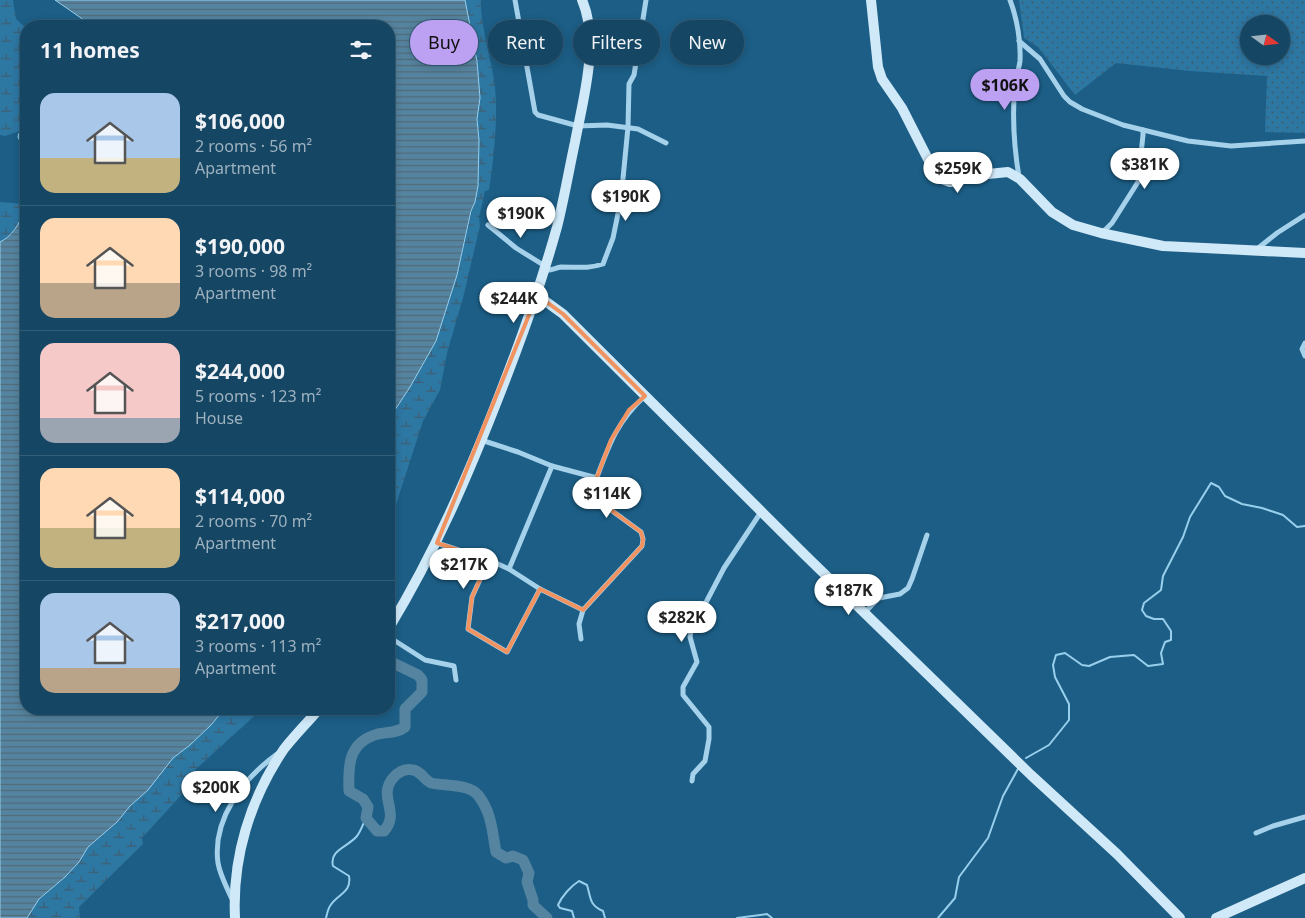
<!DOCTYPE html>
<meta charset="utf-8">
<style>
:root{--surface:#154664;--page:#1e4d6a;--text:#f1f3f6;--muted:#9db1bf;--line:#345e78;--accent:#bca0f2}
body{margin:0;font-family:"Noto Sans",sans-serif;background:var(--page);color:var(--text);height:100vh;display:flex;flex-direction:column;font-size:19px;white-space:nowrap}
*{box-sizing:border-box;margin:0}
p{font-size:16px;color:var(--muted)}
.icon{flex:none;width:28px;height:28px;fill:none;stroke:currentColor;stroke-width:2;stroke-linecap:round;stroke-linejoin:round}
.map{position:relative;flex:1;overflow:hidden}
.drawer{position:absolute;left:20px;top:20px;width:375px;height:695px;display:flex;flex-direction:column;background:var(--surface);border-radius:20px;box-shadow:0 2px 8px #0003,0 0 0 1px var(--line)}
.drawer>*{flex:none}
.hud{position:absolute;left:410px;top:20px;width:475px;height:45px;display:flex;gap:10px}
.needle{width:32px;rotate:105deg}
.buttons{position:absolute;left:1240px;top:15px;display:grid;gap:10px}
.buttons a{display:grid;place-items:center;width:50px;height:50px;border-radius:50%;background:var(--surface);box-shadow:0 2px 8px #0003,0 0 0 1px var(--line);font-size:25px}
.price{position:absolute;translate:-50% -42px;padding:0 11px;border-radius:18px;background:#fff;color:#222;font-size:16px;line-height:32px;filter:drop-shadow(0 1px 2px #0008)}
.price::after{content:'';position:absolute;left:50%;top:30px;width:15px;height:11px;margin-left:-8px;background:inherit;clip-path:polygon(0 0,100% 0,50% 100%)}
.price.on{background:var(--accent);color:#111}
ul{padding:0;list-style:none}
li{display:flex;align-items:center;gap:15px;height:125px;padding:0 20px}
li+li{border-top:1px solid var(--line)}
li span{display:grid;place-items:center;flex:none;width:140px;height:100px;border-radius:15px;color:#555}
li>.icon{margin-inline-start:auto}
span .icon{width:60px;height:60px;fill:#fffc;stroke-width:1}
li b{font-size:21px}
h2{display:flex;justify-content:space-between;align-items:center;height:60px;padding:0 20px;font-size:21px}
.pill{padding:0 18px;border-radius:22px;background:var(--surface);box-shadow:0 2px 8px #0003,0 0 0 1px var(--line);font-size:18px;line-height:45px}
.pill.on{background:var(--accent);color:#111}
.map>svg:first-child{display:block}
</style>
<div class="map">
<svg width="1305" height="918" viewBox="0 0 1305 918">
<defs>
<pattern id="green-dots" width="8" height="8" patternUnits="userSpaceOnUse" patternTransform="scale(1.25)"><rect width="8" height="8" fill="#2d77a3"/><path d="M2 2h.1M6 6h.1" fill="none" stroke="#3e5f73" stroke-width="1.8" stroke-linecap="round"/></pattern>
<pattern id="wetland-marsh" width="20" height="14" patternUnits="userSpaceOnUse" patternTransform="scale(1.25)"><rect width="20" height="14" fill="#2d77a3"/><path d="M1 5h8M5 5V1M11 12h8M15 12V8" fill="none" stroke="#3e5f73"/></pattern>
<pattern id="water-rules" width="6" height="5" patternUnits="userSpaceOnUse" patternTransform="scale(1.25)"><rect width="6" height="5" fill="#5584a0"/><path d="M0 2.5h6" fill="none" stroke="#516b7a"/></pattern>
</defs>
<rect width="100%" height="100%" fill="#1c5e86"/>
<path fill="url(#green-dots)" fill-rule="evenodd" d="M1019,0H1305V133L1265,132L1267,76L1190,71L1116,63L1075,95L1038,47L1024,38ZM1249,24H1281V56H1249Z"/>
<g fill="url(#wetland-marsh)">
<polygon points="0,0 13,0 16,19 26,28 26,129 5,136 0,135"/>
<path d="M465,0H481C480,26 492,60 495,87C498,120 494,157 489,190L485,191L479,217L480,226L463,298L447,353L440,390L423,421L389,526V419L410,387L436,341L457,275L478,186L479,140L477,119L480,98L477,61Z"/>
<path d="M0,202L24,204C23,218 13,236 0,242Z"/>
<polygon points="224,709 262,709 184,780 182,794 142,838 143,844 79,907 80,918 27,918 39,899 65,877 79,862 88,847 117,822 130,806 148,790 173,758 190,745 212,724"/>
</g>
<g fill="url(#water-rules)" stroke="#98cfed">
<polygon points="55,0 465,0 477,61 480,98 477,119 479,140 478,186 475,202 471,211 457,275 436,341 410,387 389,419 389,26 89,26 81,18"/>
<polygon points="26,129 26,154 18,137 19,133"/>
<path d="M26,196V709H224L212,724L190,745L173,758L148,790L130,806L117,822L88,847L79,862L65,877L39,899L27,918H0V242C11,237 20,224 23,212C25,207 24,201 26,196Z"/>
</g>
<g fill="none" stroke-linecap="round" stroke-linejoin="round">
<g stroke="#98cfed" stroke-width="2">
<polyline points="1026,758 1049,745 1069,720 1069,704 1055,677 1053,665 1056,655 1065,653 1082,665 1089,666 1110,657 1134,655 1148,666 1163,664 1161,653 1165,642 1171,640 1171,631 1163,619 1154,619 1146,616 1142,610 1144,603 1161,590 1163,576 1183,537 1190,517 1211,483 1219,487 1225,496 1242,504 1262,508 1283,515 1297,527 1305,526"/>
<path d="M326,918C327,914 328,909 330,906C337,894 352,893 349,876L333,866C329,850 348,847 357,836C361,831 363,824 366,818"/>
<polyline points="547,918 548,918"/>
<path d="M574,918L572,911L560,908L558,905C562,896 571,886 579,881L587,885C591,898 589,905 603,911L605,918"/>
<polyline points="737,918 767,914 772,918"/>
<polyline points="938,918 955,898 959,877 988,838 1003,796 1019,767"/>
</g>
<path stroke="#5584a0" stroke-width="11" d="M389,661L418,675L422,680V692L405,709V727C397,733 388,732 378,734C348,742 348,766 349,791L363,799L368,807L366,818L377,831H384C401,812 377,797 393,778C398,772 405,768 413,770C421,771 424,780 431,783C444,786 469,784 478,795C492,813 492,831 496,852L506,858L513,856L523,860L529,873L527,882L533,900V905L547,918"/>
<g stroke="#a5d1eb" stroke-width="5">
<polyline points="515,0 535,112 538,115 578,126 607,125 638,129 666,143"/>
<path d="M1010,0C1017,18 1021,42 1020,61C1019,69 1016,76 1015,84C1012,115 1014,147 1019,177"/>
<polyline points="1019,41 1040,59 1064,96 1070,102 1082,109 1123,125 1188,141 1231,146 1305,141"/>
<polyline points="488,225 516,248 545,266"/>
<polyline points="1102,233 1112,223 1138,182 1143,135 1143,130"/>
<polyline points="1257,249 1277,233 1305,215"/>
<path d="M545,270C551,271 555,268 561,267C577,267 588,269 603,264L613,238L621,199L628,127L629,84L634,75L646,0"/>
<polyline points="1305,343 1302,349 1305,356"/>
<polyline points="481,440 518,452 552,466 597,478"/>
<polyline points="437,543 489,560 509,569 540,589 583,610"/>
<polyline points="489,560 472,597 468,629 507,652 540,589"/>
<polyline points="509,569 552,466"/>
<polyline points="864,613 879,598 900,594 908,588 912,579 927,535"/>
<polyline points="389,637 425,660 454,666 456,680"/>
<path d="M581,639L579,624L583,610L642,546L643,539L641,532L596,499L592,490C607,452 613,425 645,396"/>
<polyline points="692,781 693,774 705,761 709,739 709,727 683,695 683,687 697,662 690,637 691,631 724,568 761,512"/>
<polyline points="1256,833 1273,826 1305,817"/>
<path d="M232,899C227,888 220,875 218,863C212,819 243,779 277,754"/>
</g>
<g stroke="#d0e9f8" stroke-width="10">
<polyline points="871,0 878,67 882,79 902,108 932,167 942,179 950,182 955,182 968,176 1008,172 1020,179 1052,212 1073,225 1101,233 1163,246 1305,253"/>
<polyline points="537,295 563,314 805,555 1031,775 1117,854 1180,918"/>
<path d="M389,628C435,552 467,478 499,396C521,340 541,285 557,227C564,199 569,170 575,142C583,100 600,41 582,0"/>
<path d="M235,918C232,858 250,799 284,749C295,735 308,722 319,709"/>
<polyline points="1216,918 1305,878"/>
</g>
</g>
<path fill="none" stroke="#f09361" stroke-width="4" stroke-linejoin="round" d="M537,295L563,314L645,396L629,410L611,440L592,490L596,499L641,532L643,539L642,546L583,610L540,589L507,652L468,629L472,597L489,560L437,543Z"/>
</svg>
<div class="buttons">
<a><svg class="needle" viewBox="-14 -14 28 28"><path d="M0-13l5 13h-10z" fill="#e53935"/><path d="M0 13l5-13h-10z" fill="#9db1bf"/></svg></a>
</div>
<b class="price on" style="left:1005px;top:111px">$106K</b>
<b class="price" style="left:1145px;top:190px">$381K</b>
<b class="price" style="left:958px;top:194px">$259K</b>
<b class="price" style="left:626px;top:222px">$190K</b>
<b class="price" style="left:521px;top:239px">$190K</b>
<b class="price" style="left:514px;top:324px">$244K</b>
<b class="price" style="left:607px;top:519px">$114K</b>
<b class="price" style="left:464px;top:590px">$217K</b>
<b class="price" style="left:849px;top:616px">$187K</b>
<b class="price" style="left:682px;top:643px">$282K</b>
<b class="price" style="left:216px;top:813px">$200K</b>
<div class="hud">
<a class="pill on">Buy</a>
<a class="pill">Rent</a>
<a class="pill">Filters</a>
<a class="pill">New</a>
</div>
<section class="drawer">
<h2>11 homes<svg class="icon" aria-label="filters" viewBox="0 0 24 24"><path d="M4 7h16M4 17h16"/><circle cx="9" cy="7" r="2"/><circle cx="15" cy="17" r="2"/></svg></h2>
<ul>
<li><span style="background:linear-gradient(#a9c7e8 65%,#c2b280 0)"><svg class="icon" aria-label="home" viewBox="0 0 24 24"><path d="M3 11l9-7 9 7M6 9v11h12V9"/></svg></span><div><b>$106,000</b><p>2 rooms · 56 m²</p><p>Apartment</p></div></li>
<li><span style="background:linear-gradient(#ffd9b3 65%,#b9a48a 0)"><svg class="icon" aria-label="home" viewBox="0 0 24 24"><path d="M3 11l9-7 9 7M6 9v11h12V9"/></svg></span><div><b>$190,000</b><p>3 rooms · 98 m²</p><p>Apartment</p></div></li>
<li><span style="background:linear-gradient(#f6c9c9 75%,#9aa5b1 0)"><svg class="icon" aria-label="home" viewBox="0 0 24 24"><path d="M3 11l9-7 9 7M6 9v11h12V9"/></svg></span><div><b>$244,000</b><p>5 rooms · 123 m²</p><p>House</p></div></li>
<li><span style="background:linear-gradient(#ffd9b3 60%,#c2b280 0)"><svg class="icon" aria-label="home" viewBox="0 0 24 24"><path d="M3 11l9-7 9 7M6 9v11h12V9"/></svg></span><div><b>$114,000</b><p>2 rooms · 70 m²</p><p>Apartment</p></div></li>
<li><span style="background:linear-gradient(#a9c7e8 75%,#b9a48a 0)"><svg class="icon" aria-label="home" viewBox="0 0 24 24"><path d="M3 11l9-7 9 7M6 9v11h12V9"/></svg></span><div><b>$217,000</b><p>3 rooms · 113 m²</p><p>Apartment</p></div></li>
</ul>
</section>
</div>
